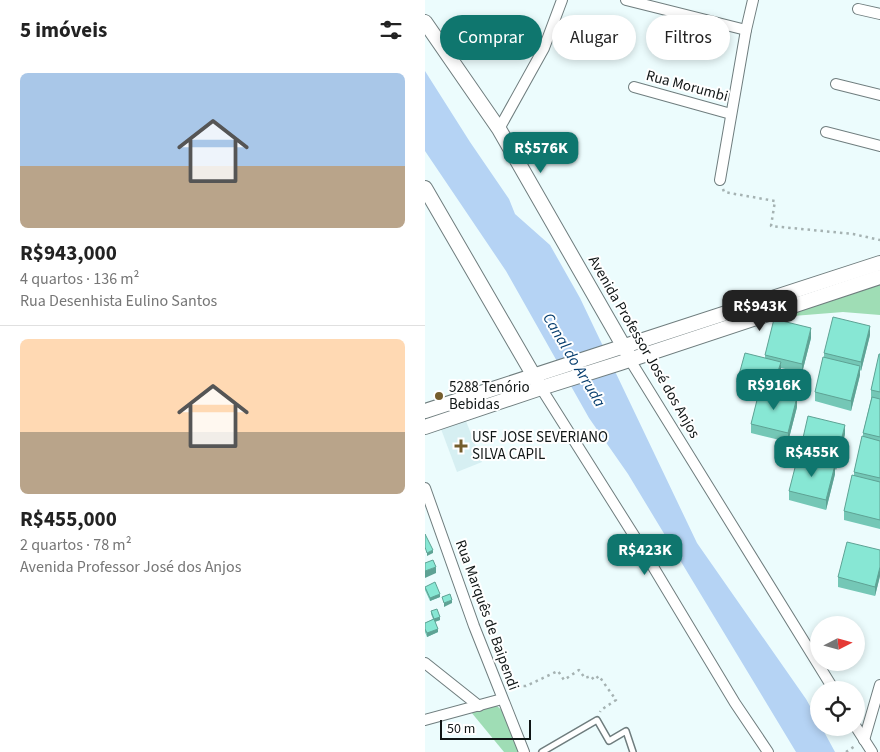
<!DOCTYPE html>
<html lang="pt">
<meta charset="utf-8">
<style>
:root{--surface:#fff;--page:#f6f6f6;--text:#222;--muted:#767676;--line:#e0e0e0;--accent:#0f766e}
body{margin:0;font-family:"Source Sans 3",sans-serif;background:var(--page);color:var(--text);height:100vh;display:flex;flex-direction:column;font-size:19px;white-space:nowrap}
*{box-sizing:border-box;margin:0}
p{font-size:16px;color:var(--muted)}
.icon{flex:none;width:28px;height:28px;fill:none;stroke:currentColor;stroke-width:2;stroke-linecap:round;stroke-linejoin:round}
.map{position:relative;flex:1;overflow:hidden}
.drawer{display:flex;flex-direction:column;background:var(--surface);width:425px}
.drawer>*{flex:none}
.top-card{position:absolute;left:15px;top:15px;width:365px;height:45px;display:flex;gap:10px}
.needle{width:32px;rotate:84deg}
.tools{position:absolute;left:385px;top:616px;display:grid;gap:10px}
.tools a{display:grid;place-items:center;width:55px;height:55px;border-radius:50%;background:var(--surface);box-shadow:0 2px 8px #0003;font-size:25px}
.scale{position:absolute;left:15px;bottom:12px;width:91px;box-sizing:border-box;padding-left:5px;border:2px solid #101616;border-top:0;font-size:14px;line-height:18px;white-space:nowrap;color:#101616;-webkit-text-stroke:4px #fff;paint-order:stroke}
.price{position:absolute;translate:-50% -42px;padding:0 11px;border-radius:10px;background:var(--accent);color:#fff;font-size:16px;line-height:32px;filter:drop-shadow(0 1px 2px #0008)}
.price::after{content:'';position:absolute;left:50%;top:30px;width:15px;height:11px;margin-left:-8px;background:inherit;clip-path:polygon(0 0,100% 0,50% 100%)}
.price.selected{background:#222;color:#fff}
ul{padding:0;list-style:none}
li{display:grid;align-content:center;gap:10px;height:265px;padding:0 20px}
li+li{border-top:1px solid var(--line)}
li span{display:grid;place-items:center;height:155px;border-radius:8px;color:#555}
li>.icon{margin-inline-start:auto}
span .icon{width:90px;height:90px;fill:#fffc;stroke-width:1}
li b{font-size:21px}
h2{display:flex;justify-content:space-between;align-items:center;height:60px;padding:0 20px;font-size:21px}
.pill{padding:0 18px;border-radius:22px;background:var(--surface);box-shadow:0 2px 8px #0003;font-size:18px;line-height:45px}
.pill.selected{background:var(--accent);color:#fff}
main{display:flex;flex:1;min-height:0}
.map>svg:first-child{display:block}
</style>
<main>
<section class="drawer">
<h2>5 imóveis<svg class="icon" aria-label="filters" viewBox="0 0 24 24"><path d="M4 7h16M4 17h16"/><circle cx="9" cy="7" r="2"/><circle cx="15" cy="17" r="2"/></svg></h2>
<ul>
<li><span style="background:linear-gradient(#a9c7e8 60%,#b9a48a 0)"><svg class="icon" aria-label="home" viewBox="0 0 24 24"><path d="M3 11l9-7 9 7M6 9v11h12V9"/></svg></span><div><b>R$943,000</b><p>4 quartos · 136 m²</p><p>Rua Desenhista Eulino Santos</p></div></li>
<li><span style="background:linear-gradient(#ffd9b3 60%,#b9a48a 0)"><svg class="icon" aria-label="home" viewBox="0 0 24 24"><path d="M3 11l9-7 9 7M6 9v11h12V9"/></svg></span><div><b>R$455,000</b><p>2 quartos · 78 m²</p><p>Avenida Professor José dos Anjos</p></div></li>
</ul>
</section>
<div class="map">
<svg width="455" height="752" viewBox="0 0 455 752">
<rect width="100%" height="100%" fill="#ecfcfd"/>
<polygon fill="#d6eff2" points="41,421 57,462 32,472 16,429"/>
<g fill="#9fddb5">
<polygon points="455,281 455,315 418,312 368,316 366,310"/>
<polygon points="72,706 79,712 96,752 79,752 46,712"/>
</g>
<polygon fill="#b5d3f4" points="0,71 45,142 84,199 90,214 125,245 155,298 272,543 381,699 394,722 394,728 397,728 410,752 371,752 203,474 164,418 81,271 0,151"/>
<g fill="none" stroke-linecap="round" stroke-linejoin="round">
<defs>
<polyline id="lane" points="117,752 172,720 184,741 201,731 208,752"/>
<g id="street">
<polyline points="201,0 321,30"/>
<polyline points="433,9 455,14"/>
<polyline points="411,84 455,95"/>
<polyline points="209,87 306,114"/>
<polyline points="74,129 119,48 137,0"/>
<polyline points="401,132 455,146"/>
<polyline points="295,180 321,30 328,0"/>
<polyline points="205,360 409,690"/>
<polyline points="116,388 215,545 310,703 343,752"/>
<polyline points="0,488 49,626 99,752"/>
<polyline points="0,663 54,706"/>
<polyline points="0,720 77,699"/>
<polyline points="431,727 447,752"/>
<polyline points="439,740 455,685"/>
</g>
<g id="secondary">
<polyline points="0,22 74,129 203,354"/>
<polyline points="0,188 113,383"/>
<polyline points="0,411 455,263"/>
<polyline points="0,427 116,388 195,363 455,277"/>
</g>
</defs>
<use href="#lane" stroke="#6f7d7e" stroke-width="8"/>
<use href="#street" stroke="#6f7d7e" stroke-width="12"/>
<use href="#secondary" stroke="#6f7d7e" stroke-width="16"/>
<g stroke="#a5b2b2" stroke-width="2.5" stroke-dasharray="2.5 4" stroke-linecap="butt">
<polyline points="298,189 299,192 350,201 346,226 428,234 455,240"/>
<polyline points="86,689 96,686 101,686 133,671 139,680 154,670 160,678 166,676 169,680 174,676 191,700 176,710 175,712"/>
<polyline points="421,752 430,746"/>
</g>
<use href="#lane" stroke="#fff" stroke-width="5"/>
<use href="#street" stroke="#fff" stroke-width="10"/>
<use href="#secondary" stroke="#fff" stroke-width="14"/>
</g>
<g fill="#74c7b6">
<polygon points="445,335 436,371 435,370 435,375 426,411 390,401 390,392 399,357 399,353"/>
<polygon points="386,338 377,373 356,368 356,371 349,392 372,407 363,442 326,433 326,424 334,394 312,391 312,382 340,358 340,355"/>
<polygon points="455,354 455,529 419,520 419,511 429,476 429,472 438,436 438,433 446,399 446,390"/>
<polygon points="420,434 411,470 410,469 410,474 401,510 364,500 364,491 375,456 375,451"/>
<polygon points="455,550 455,576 450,596 413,587 413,577"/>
<polygon points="0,587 15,597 5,601 0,590"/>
<polygon points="6,611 15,620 10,622 13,632 2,637 0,632 0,623 8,619 6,614"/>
</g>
<g fill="#5ea294">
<polygon points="445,326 445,335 436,371 436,362"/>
<polygon points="386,328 386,338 377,373 377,364"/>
<polygon points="356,362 356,371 348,397 348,387"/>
<polygon points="435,366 435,375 426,411 426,401"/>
<polygon points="372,397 372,407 363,442 363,433"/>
<polygon points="420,425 420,434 411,470 411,461"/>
<polygon points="410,465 410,474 401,510 401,500"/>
<polygon points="8,550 8,553 2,556 2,553"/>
<polygon points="11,567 11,573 0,578 0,571"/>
<polygon points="455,567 455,576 450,596 450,587"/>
<polygon points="15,594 15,597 5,601 5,598"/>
<polygon points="27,600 27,603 19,607 19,603"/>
<polygon points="15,617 15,620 9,622 9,619"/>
<polygon points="13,629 13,632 2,637 2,633"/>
</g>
<g fill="#87e7d4" stroke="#5ea294">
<polygon points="408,317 445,326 436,362 399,353"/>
<polygon points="349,319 386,328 377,364 340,355"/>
<polygon points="320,353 356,362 348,387 312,382"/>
<polygon points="454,354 455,354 455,392 446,390"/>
<polygon points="398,357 435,366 426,401 390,392"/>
<polygon points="335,388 372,397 363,433 326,424"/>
<polygon points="447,397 455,399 455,437 438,433"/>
<polygon points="383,416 420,425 411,461 375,451"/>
<polygon points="437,436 455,441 455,478 429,472"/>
<polygon points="373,456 410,465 401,500 364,491"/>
<polygon points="427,475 455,482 455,520 419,511"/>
<polygon points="0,534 8,550 2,553 0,547"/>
<polygon points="422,542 455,550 455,567 450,587 413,577"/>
<polygon points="8,560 11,567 0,571 0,563"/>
<polygon points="10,582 15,594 5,598 0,587"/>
<polygon points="25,594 27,600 19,603 17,597"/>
<polygon points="12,609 15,617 9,619 6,611"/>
<polygon points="9,619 13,629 2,633 0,629 0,623"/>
</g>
<g fill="#745d2d" stroke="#fff" stroke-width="2">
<circle cx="14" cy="396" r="5"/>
<path d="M33.5 438.5h5v5h5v5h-5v5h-5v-5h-5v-5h5z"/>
</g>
<g text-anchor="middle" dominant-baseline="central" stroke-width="4" stroke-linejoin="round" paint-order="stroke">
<g font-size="15" fill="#101616" stroke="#fff">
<text transform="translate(262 86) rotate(15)">Rua Morumbi</text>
<text transform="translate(219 347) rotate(60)">Avenida Professor José dos Anjos</text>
<text transform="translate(62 615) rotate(70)">Rua Marquês de Baipendi</text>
</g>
<g font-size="15" fill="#101616" stroke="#fff" text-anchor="start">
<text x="24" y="387">5288 Tenório<tspan x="24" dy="17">Bebidas</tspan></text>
<text x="47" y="437">USF JOSE SEVERIANO<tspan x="47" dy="17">SILVA CAPIL</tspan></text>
</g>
<g font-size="16" font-style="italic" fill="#063d6e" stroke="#fff">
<text transform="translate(149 360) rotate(59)">Canal do Arruda</text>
</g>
</g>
</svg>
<div class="tools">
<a><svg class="needle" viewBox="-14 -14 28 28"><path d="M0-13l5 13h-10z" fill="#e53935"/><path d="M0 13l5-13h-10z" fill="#767676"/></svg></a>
<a><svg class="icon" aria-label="locate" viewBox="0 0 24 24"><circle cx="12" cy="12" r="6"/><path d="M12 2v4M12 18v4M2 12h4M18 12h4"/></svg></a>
</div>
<div class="scale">50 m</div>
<b class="price" style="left:116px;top:174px">R$576K</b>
<b class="price selected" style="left:335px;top:332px">R$943K</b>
<b class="price" style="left:349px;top:411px">R$916K</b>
<b class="price" style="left:387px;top:478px">R$455K</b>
<b class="price" style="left:220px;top:576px">R$423K</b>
<div class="top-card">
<a class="pill selected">Comprar</a>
<a class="pill">Alugar</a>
<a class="pill">Filtros</a>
</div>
</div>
</main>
